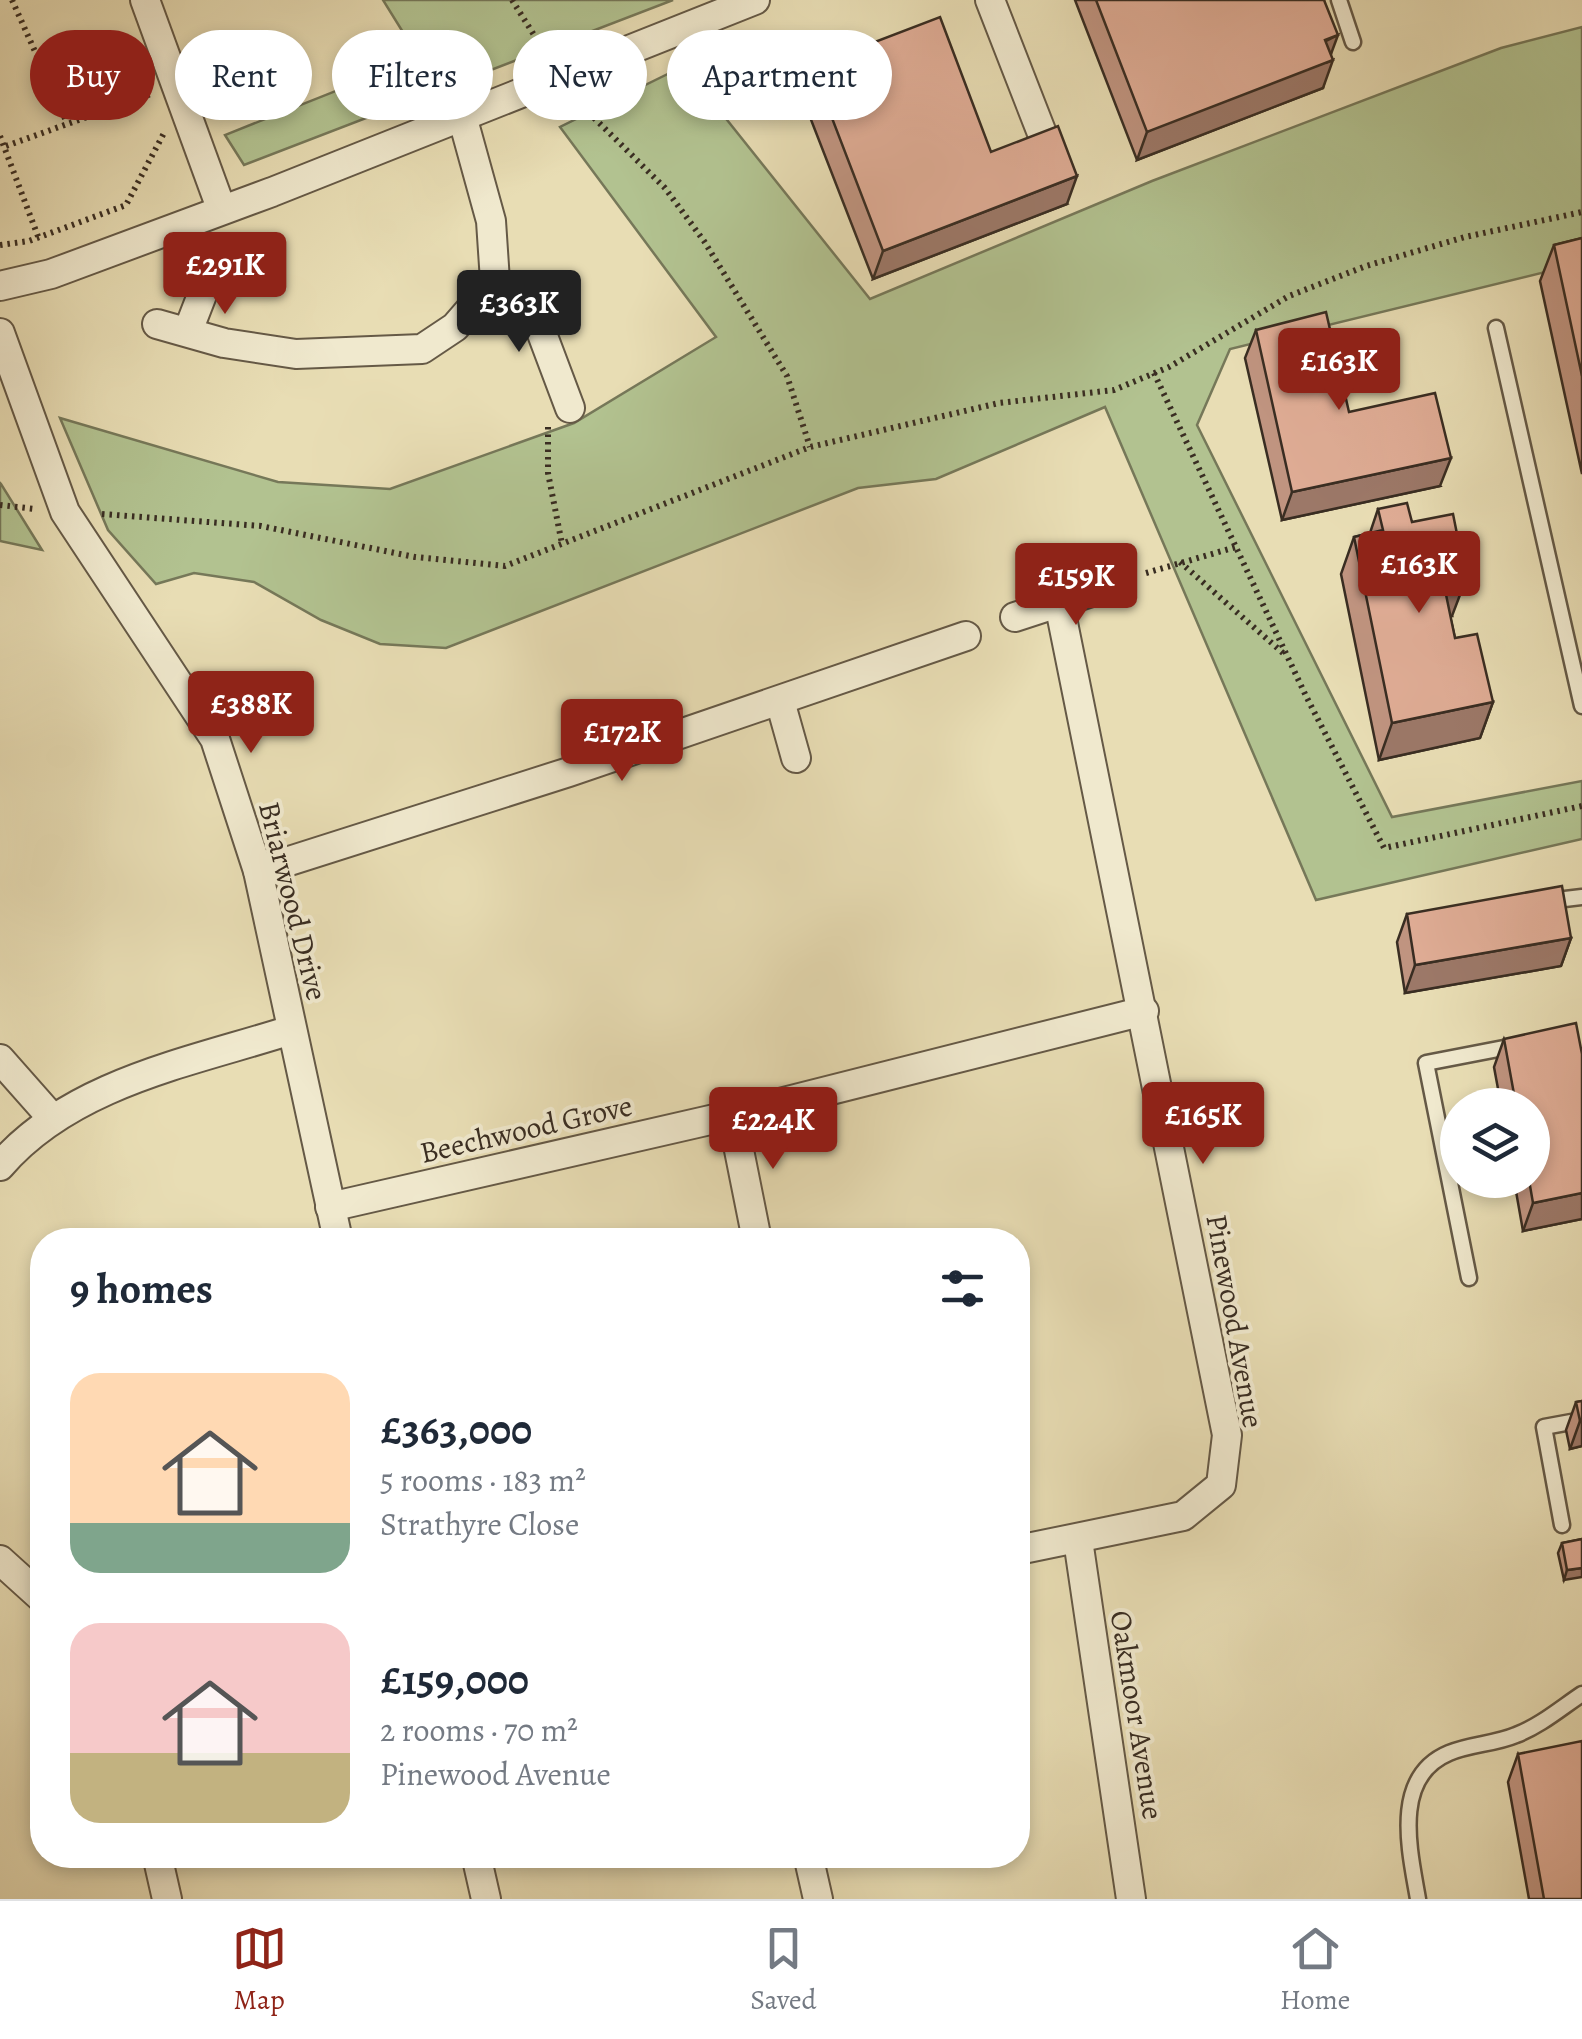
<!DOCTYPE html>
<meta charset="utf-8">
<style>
:root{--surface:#fff;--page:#f2f2f3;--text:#1f2937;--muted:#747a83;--line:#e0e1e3;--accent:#8f2418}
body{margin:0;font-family:Alegreya,serif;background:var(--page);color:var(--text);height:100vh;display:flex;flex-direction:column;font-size:38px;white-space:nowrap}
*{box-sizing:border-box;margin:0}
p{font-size:32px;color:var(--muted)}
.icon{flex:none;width:55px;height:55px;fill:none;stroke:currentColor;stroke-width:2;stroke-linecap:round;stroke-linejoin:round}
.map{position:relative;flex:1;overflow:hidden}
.drawer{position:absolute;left:30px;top:1228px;width:1000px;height:640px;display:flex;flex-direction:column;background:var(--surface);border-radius:40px;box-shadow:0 5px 15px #0003}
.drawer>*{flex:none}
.hud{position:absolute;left:30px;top:30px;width:1000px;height:90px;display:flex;gap:20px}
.fabs{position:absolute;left:1440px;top:1088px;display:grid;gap:20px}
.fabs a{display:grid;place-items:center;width:110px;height:110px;border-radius:50%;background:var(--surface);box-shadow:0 5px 15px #0003;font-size:50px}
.price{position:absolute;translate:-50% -85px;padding:0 22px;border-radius:10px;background:var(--accent);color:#fff;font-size:32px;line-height:65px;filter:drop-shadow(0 2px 5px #0008)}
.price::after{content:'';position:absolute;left:50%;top:60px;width:30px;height:22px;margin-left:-15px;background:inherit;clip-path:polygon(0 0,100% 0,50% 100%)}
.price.active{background:#222;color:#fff}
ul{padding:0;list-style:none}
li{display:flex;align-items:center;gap:30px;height:250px;padding:0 40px}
li span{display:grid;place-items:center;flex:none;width:280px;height:200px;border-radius:30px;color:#555}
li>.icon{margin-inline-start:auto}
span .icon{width:120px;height:120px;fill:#fffc;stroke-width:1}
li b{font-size:42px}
h2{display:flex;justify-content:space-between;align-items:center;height:120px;padding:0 40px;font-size:42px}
.chip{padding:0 35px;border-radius:45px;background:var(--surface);box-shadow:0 5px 15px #0003;font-size:35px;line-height:90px}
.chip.active{background:var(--accent);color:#fff}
.tab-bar{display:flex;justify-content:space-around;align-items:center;height:140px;border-top:2px solid var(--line);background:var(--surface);font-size:28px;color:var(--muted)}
.tab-bar a{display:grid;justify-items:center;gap:5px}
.tab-bar .active{color:var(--accent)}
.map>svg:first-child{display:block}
</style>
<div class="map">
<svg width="1582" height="1899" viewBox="0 0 1582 1899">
<rect width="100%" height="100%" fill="#e8ddb4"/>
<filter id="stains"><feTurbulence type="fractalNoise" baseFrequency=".002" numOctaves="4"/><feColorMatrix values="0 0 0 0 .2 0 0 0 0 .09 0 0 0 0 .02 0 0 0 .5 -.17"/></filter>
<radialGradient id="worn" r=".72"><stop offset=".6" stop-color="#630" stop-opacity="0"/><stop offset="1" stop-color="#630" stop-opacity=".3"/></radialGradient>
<g fill="#b2c290" stroke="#767859" stroke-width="2.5">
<polygon points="383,0 673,0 244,165 225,135 419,58"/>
<polygon points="1582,27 1582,263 1230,349 1197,425 1392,817 1582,781 1582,839 1316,900 1105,407 936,479 858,488 446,648 380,644 321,620 254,582 194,573 156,584 108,530 60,418 278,482 390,489 574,423 716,337 560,127 684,66 870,299 1152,181 1501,48"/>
<polygon points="0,483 1,484 42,550 0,541"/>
</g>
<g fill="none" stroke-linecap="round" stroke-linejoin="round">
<defs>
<g id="service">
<polyline points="1339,0 1353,42"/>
<polyline points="1496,328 1582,706"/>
<polyline points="1548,901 1582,897"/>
<polyline points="1469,1278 1426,1063 1514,1046"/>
<polyline points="1562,1525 1544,1427 1582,1420"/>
<path d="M1418,1899C1410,1852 1391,1777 1449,1753C1470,1744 1495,1744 1516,1735C1540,1726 1561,1708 1582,1694"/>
</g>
<g id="minor">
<polyline points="145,0 221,208"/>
<polyline points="990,0 1045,141"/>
<polyline points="495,281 532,307 570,408"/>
<polyline points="0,286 51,274 272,192 755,0"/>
<polyline points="157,324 224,343 296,354 422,349 455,327 495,281 491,221 462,116"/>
<polyline points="188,331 207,282"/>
<polyline points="0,333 65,512 215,739 258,871 338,1240"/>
<polyline points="1015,617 1119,583"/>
<polyline points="780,701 796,758"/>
<polyline points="258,871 569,772 966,636"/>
<polyline points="0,1059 53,1119"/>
<polyline points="732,1115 757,1240"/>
<path d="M0,1166C71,1083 191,1062 291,1030"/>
<polyline points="330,1207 732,1115 1144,1011"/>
<polyline points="1078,1540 1131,1899"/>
<polyline points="1018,1550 1183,1516 1221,1485 1227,1435 1059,603"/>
<polyline points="0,1560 42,1598"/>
<polyline points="157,1855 167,1899"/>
<polyline points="476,1855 486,1899"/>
<polyline points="808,1855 818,1899"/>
</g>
</defs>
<use href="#service" stroke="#655946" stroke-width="19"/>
<use href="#minor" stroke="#655946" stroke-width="32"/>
<g stroke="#392d22" stroke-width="6" stroke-dasharray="2.5 5" stroke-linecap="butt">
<polyline points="12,0 67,123"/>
<polyline points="512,0 546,54"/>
<polyline points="578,102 665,188 704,241 787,376 810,447"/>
<polyline points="0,136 39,239"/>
<polyline points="6,146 151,94"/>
<polyline points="0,245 29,241 126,205 164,133"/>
<polyline points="1154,373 1306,696 1384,848 1582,806"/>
<polyline points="548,427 548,473 562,544"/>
<polyline points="0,505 35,509"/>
<polyline points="102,514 261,526 415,557 505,566 810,447 999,403 1114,390 1169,367 1289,296 1366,266 1465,237 1582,212"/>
<polyline points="1180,562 1283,653"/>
<polyline points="1146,573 1236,547"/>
</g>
<use href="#service" stroke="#f0e9ce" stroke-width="14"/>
<use href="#minor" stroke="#f0e9ce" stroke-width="28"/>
</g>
<g fill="#c09480" stroke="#392d22" stroke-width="2.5">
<polygon points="1075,0 1324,0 1331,54 1323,88 1137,160"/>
<polygon points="812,66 991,152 1067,204 873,279 801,94"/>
<polygon points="1582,238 1582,474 1540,281 1554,245"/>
<polygon points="1256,330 1349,412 1440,486 1282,520 1245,358"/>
<polygon points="1378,509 1412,522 1452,616 1450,616 1455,638 1493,702 1480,738 1379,760 1341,574 1354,537 1370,533"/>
<polygon points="1407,914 1571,938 1561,966 1405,993 1397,942"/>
<polygon points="1504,1039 1582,1219 1523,1231 1514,1180 1532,1180 1532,1105 1501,1105 1494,1067"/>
<polygon points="1582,1401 1582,1446 1570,1449 1566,1430 1576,1402"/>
<polygon points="1582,1539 1564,1580 1558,1553 1562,1543"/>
<polygon points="1518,1754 1582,1899 1529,1899 1508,1782"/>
</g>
<g fill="#9c7868" stroke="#392d22" stroke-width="2.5">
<polygon points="1338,35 1328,62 1333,60 1323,88 1137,160 1147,132"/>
<polygon points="1077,176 1067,204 873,279 883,251"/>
<polygon points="1451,458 1440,486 1282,520 1292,492"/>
<polygon points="1466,579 1452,616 1430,622 1444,585"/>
<polygon points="1493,702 1480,738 1379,760 1392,723"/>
<polygon points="1571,938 1561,966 1405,993 1415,965"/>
<polygon points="1582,1193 1582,1219 1523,1231 1533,1203"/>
<polygon points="1582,1420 1582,1446 1570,1449 1580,1421"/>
<polygon points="1582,1568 1582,1577 1564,1580 1567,1570"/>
</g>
<g fill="#dfac95" stroke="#392d22" stroke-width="2.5">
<polygon points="1096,0 1324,0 1338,35 1325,40 1333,60 1147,132"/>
<polygon points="940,17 991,152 1058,126 1077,176 883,251 812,66"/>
<polygon points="1582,238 1582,376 1554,245"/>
<polygon points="1326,312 1349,412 1435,393 1451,458 1292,492 1256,330"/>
<polygon points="1407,503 1412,522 1453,514 1466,579 1444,585 1455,638 1477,634 1493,702 1392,723 1354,537 1383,530 1378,509"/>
<polygon points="1562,886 1571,938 1415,965 1407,914"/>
<polygon points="1576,1023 1582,1054 1582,1193 1533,1203 1529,1180 1532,1180 1532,1105 1516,1105 1504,1039"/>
<polygon points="1582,1401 1582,1420 1580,1421 1576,1402"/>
<polygon points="1582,1539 1582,1568 1567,1570 1562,1543"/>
<polygon points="1582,1741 1582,1899 1544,1899 1518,1754"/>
</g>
<g text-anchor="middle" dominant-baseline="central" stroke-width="8" stroke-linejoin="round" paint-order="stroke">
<g font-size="30" fill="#392d22" stroke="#f0e9ce">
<text transform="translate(293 901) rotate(76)">Briarwood Drive</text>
<text transform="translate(526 1129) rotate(-13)">Beechwood Grove</text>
<text transform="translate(1235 1321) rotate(80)">Pinewood Avenue</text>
<text transform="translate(1137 1715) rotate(81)">Oakmoor Avenue</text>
</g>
</g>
<rect width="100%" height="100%" filter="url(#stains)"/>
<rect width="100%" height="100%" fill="url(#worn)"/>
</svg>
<div class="fabs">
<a><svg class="icon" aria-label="layers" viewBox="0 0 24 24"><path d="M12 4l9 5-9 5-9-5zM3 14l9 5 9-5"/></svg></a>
</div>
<b class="price" style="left:225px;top:317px">£291K</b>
<b class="price active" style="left:519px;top:355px">£363K</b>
<b class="price" style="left:1339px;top:413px">£163K</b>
<b class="price" style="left:1419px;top:616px">£163K</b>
<b class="price" style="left:1076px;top:628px">£159K</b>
<b class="price" style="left:251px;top:756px">£388K</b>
<b class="price" style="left:622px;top:784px">£172K</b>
<b class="price" style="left:1203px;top:1167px">£165K</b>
<b class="price" style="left:773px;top:1172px">£224K</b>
<div class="hud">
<a class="chip active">Buy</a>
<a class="chip">Rent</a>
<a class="chip">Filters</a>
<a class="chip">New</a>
<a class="chip">Apartment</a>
</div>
<section class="drawer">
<h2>9 homes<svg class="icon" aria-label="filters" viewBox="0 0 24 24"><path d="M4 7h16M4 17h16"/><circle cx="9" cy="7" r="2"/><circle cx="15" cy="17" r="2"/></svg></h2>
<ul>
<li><span style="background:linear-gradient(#ffd9b3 75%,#7fa58c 0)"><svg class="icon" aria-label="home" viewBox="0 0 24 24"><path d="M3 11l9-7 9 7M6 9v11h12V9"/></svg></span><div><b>£363,000</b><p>5 rooms · 183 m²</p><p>Strathyre Close</p></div></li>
<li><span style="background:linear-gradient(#f6c9c9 65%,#c2b280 0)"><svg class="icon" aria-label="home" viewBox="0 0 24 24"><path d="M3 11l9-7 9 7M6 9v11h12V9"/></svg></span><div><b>£159,000</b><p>2 rooms · 70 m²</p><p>Pinewood Avenue</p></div></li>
</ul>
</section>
</div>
<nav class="tab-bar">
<a class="active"><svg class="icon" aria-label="map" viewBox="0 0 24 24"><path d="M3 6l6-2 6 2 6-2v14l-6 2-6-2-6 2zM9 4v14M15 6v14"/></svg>Map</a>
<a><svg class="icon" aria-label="saved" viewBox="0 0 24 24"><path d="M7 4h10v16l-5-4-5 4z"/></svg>Saved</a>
<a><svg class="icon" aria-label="home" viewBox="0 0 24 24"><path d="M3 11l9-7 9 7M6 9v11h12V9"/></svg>Home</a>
</nav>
